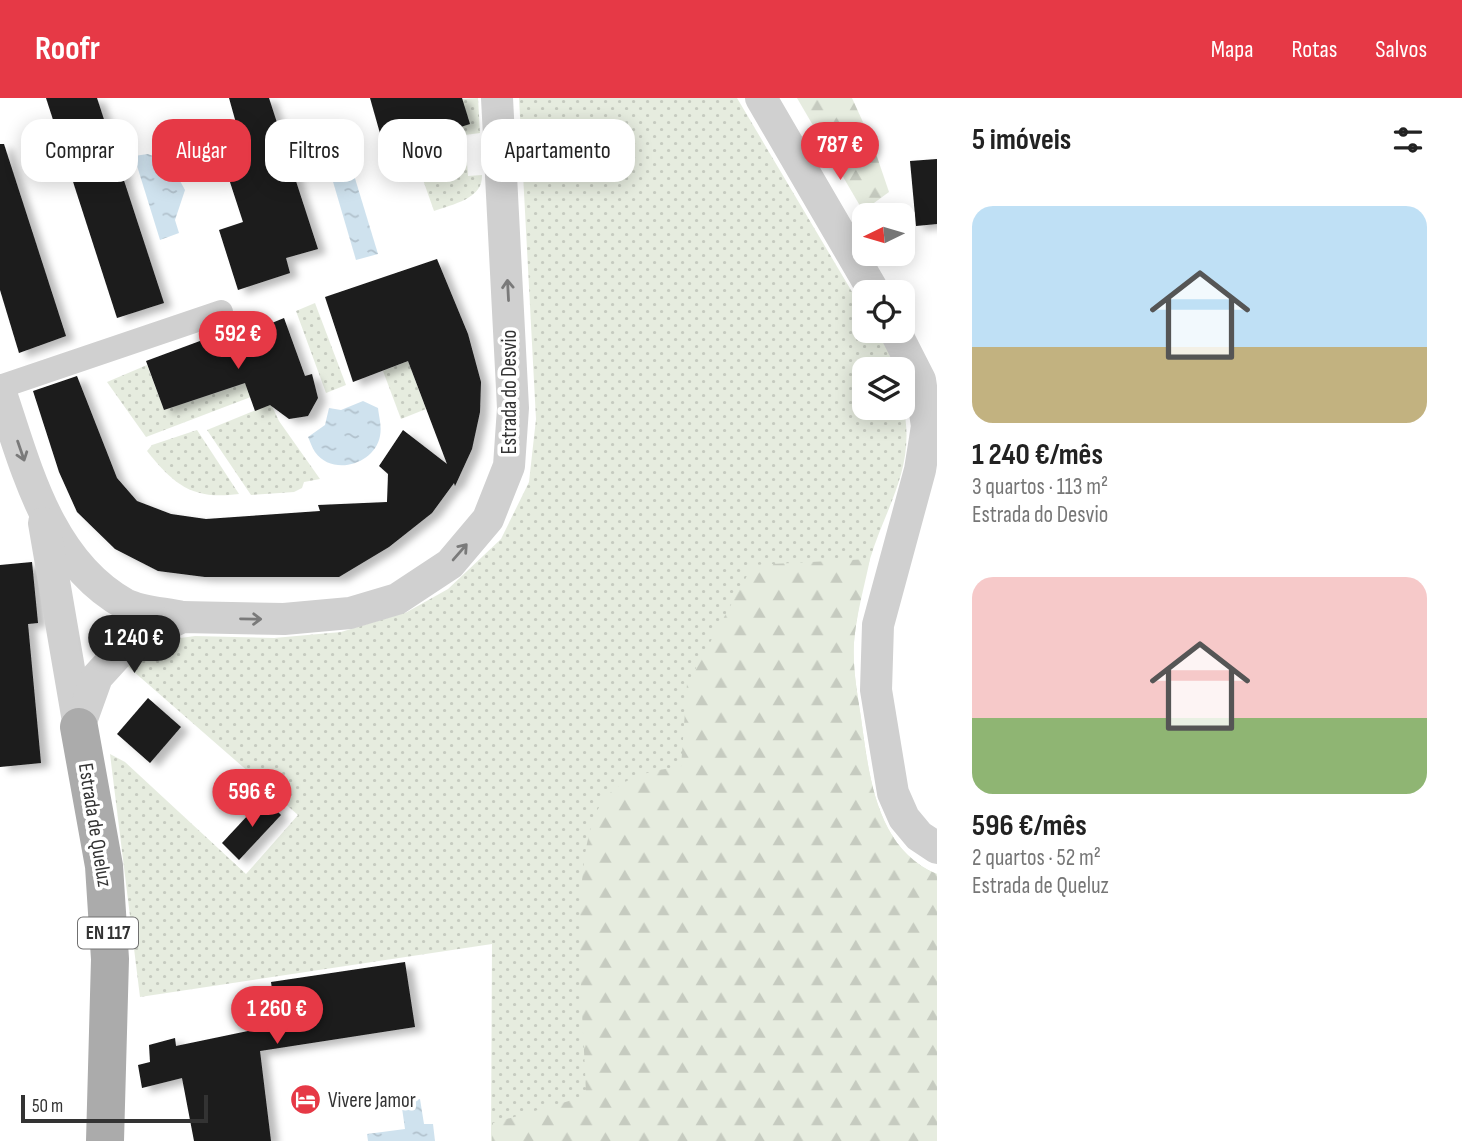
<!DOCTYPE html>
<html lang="pt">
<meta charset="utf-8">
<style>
:root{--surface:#fff;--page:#f2f2f2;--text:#222;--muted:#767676;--accent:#e63946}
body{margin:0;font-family:"Sofia Sans Condensed",sans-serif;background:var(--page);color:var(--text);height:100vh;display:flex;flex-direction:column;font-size:26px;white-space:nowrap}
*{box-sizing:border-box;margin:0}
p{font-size:23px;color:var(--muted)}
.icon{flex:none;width:38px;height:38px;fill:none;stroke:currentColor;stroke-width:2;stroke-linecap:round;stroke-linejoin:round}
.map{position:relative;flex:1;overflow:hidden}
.panel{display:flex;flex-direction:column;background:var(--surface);width:525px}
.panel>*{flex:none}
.hud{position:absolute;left:21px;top:21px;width:665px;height:63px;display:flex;gap:14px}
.needle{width:46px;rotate:265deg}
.controls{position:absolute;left:852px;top:105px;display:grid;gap:14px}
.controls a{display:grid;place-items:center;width:63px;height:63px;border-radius:14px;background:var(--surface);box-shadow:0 4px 18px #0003;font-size:35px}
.scale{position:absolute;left:21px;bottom:18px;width:187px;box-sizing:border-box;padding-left:7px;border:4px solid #333;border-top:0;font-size:19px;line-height:24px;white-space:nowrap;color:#333;-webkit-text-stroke:5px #fff;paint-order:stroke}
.price{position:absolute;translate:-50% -60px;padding:0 16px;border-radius:24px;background:var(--accent);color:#fff;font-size:23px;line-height:46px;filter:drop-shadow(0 2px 4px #0008)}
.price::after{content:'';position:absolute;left:50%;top:42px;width:21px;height:16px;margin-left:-10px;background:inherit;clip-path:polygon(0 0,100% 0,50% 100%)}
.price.on{background:#222;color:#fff}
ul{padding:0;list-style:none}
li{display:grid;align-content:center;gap:14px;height:371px;padding:0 35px}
li span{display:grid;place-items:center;height:217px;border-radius:21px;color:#555}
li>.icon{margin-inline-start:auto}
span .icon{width:126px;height:126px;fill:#fffc;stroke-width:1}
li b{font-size:30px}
h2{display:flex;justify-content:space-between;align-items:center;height:84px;padding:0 35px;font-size:30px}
.chip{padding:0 24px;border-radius:21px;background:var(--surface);box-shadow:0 4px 18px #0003;font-size:24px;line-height:63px}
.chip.on{background:var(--accent);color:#fff}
header{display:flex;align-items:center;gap:42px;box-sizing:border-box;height:98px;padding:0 35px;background:var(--accent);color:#fff}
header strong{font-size:33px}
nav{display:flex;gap:38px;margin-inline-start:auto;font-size:24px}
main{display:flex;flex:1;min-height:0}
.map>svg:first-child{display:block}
</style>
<header>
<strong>Roofr</strong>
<nav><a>Mapa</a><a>Rotas</a><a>Salvos</a></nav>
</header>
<main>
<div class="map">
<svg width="937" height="1043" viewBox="0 0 937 1043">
<defs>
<pattern id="grass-dots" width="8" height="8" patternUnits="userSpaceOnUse" patternTransform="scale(1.75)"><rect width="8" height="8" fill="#e6ecdf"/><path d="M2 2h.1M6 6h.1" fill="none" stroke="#c6cbc0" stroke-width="1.8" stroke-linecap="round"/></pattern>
<pattern id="forest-firs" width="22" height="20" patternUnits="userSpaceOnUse" patternTransform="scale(1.75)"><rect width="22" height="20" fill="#e6ecdf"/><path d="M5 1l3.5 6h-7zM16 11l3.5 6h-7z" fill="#c6cbc0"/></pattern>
<pattern id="water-ripples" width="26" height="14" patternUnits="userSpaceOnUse" patternTransform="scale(1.75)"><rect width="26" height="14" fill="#cfe2ee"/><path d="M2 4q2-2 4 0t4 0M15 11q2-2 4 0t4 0" fill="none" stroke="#b2c2cd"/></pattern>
<filter id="shadow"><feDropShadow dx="8" dy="4.5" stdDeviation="3.5" flood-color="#0004"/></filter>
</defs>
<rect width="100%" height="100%" fill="#fff"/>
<g fill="url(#grass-dots)">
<path d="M478,0L480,35L465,37L468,78L482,77C483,101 453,106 434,113L410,45L462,1Z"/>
<path d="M519,0H737L864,214V233H876L888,252L894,271H864V310H903V307C917,368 886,408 870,461C863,484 858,511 855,535C851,563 857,593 861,620C869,677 876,751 937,776V1043H491L492,846L140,899L110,656L125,664L246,776L298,717L125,566L143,552L166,542L195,538L274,540L341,534L407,514L448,491L501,441L529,384L536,321Z"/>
<polygon points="315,205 346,287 326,295 296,213"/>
<polygon points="408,263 426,311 401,321 383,273"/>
<polygon points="147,267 164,312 252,283 269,292 146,339 107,284"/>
<polygon points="271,306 279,323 320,381 304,384 302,390 294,394 251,397 207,332"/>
<path d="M197,332L239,396C193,402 175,388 147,353L152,347Z"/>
</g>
<g fill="url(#forest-firs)">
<polygon points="797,0 852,0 872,44 889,94 863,113"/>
<path d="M870,461C865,486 858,510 855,535C851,563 857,593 861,620C869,677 876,751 937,776V1043H492L493,1025L586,998C585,935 564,742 607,698C628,677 653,672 681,669L687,586L753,467Z"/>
</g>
<g fill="url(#water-ripples)">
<path d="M148,56C169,64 175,73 185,92L175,122L179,135L160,142L134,58Z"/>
<polygon points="350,64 378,156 356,162 329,70"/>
<path d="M363,303L378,310C379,319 382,329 380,338C375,366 333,379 315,354C312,350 310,343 308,339L325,327L329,310L341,312Z"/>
<polygon points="420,1001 424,1026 433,1026 435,1043 368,1043 367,1036 405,1031 401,1003"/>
</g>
<g fill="#1a1a1a" filter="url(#shadow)">
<polygon points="46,0 97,0 164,205 117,220"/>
<polygon points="229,0 269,0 318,151 286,160 290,175 238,192 219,132 243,124 213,32 236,25"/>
<polygon points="370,0 462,0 470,26 385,53"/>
<polygon points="0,46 4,46 66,238 19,255 0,192"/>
<polygon points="937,61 937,126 916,128 910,63"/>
<polygon points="437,161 468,236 481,284 480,314 472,351 455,388 454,385 432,415 389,449 339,479 205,479 158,473 115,451 77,414 59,374 33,293 77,278 117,380 137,403 171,416 206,421 320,413 318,407 387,404 388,376 379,368 403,332 447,366 408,263 353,284 325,199"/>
<polygon points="284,220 305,278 312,276 318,300 308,318 289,321 270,307 255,313 245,285 164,312 146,263 235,230 238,239"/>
<polygon points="32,464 38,525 28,526 41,665 0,669 0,467"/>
<polygon points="148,600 181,629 150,665 117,636"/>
<polygon points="264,700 281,717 239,762 222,745"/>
<polygon points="405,864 415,929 260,953 271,1043 194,1043 182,980 142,990 138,967 150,964 149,947 175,940 176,948 277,927 271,884"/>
</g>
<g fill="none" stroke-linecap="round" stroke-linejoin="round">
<polyline stroke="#d0d0d0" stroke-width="24" points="0,289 221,214"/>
<g stroke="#d0d0d0" stroke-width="32">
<polyline points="761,0 874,194"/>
<polyline points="895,233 920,282 927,328 920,372 878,527 876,592 893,695 904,720 919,738 937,750"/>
<path d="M0,292C26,369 48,463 125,506C141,514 165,515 182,519"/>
<polyline points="44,425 79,629"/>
<polyline points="79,629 97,579 128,545 182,519 284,521 350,515 397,501 450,466 488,421 509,368 513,310 497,0"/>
</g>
<polyline stroke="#ababab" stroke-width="38" points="79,629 104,768 110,861 105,1043"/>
</g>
<defs><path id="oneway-shaft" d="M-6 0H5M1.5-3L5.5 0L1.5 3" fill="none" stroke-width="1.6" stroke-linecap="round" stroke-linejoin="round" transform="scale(1.75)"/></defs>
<g stroke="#7a7a7a">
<use href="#oneway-shaft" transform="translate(508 192) rotate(-93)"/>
<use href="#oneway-shaft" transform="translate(21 353) rotate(71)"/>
<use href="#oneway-shaft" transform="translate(460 454) rotate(-49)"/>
<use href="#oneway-shaft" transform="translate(251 521) rotate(1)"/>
</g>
<defs>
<symbol id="hotel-disc" viewBox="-11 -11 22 22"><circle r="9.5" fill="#e63946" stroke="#fff"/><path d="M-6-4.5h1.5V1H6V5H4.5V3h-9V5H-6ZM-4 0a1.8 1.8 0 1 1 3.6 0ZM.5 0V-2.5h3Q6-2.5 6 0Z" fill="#fff"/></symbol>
</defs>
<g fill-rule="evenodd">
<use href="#hotel-disc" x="288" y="984" width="35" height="35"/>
</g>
<g text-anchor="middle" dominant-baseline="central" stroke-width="7" stroke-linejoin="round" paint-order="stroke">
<rect fill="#fff" stroke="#707070" stroke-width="2" x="78" y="819.5" width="60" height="31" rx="5"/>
<g font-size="19" font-weight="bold" fill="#333">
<text x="108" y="835">EN 117</text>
</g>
<g font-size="21" fill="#333" stroke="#fff">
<text transform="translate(509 294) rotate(-90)">Estrada do Desvio</text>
<text transform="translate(95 727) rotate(81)">Estrada de Queluz</text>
</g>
<g font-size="21" fill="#333" stroke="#fff" text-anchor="start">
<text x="328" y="1002">Vivere Jamor</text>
</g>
</g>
</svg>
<div class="controls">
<a><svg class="needle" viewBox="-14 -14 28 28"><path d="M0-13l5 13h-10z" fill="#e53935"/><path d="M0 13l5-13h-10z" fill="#767676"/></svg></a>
<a><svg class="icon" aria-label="locate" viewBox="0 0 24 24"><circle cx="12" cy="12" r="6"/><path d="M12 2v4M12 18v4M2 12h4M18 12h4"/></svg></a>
<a><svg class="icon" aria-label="layers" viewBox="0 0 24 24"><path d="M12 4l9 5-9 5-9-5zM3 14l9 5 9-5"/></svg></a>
</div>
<div class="scale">50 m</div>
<b class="price" style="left:840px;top:84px">787 €</b>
<b class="price" style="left:238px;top:273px">592 €</b>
<b class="price on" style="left:134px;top:577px">1 240 €</b>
<b class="price" style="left:252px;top:731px">596 €</b>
<b class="price" style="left:277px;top:948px">1 260 €</b>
<div class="hud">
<a class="chip">Comprar</a>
<a class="chip on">Alugar</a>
<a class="chip">Filtros</a>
<a class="chip">Novo</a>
<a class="chip">Apartamento</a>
</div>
</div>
<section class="panel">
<h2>5 imóveis<svg class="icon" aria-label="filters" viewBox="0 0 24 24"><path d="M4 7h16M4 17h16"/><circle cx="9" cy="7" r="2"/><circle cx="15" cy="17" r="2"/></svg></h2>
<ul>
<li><span style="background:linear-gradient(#bfe0f5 65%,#c2b280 0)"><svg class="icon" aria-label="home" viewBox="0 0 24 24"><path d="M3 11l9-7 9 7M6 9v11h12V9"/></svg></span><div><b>1 240 €/mês</b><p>3 quartos · 113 m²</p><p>Estrada do Desvio</p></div></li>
<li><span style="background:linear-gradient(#f6c9c9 65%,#8fb573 0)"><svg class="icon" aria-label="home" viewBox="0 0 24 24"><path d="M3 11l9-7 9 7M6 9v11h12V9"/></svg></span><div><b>596 €/mês</b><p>2 quartos · 52 m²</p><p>Estrada de Queluz</p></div></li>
</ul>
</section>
</main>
